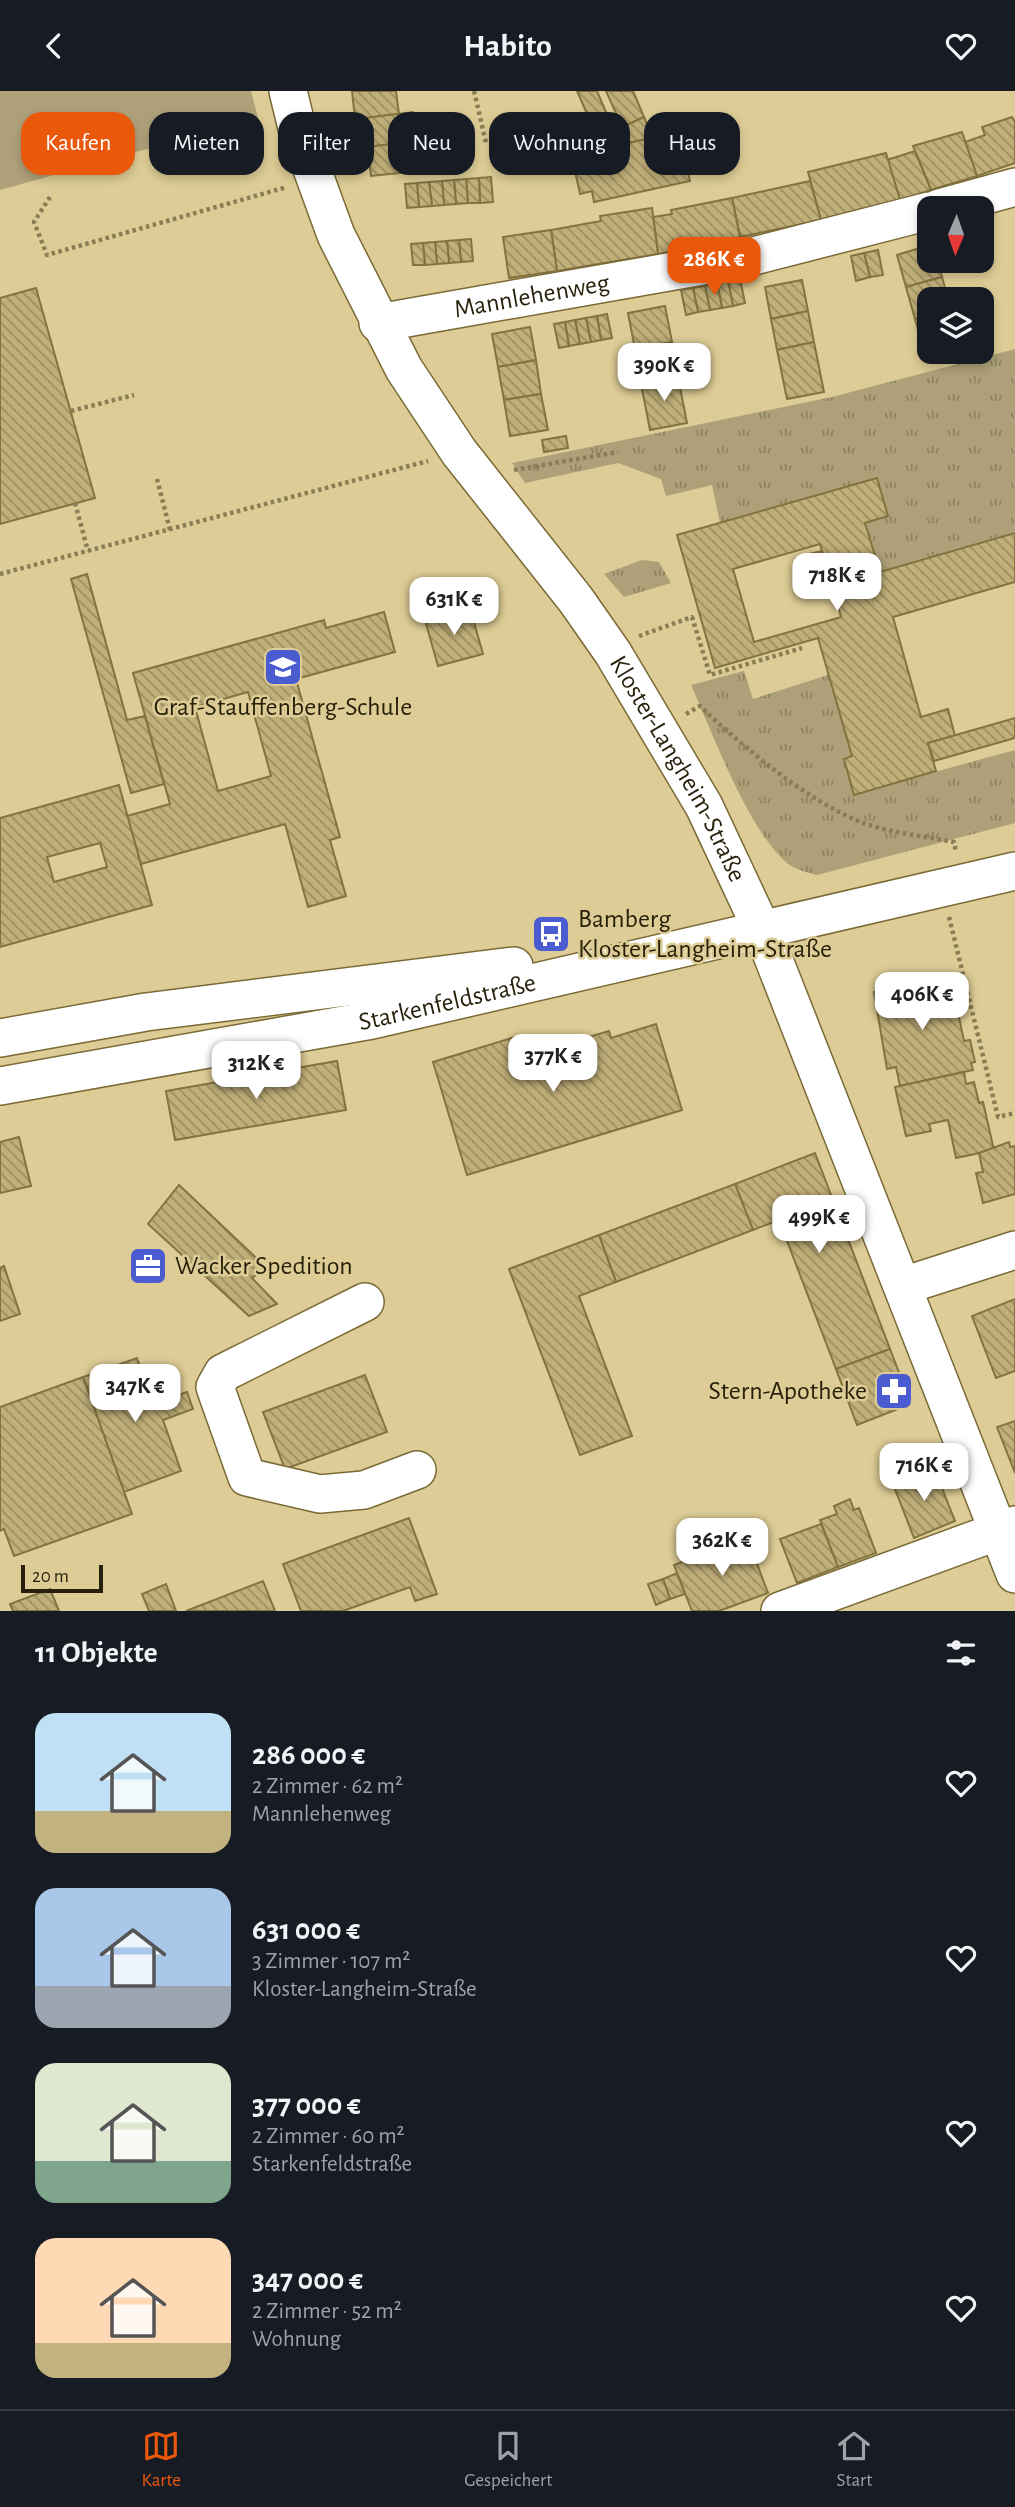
<!DOCTYPE html>
<html lang="de">
<meta charset="utf-8">
<style>
:root{--surface:#171b24;--page:#20242c;--text:#f1f3f6;--muted:#9ea1a6;--line:#363941;--accent:#ea580c}
body{margin:0;font-family:"Alegreya Sans",sans-serif;background:var(--page);color:var(--text);height:100vh;display:flex;flex-direction:column;font-size:26px;white-space:nowrap}
*{box-sizing:border-box;margin:0}
p{font-size:23px;color:var(--muted)}
.icon{flex:none;width:38px;height:38px;fill:none;stroke:currentColor;stroke-width:2;stroke-linecap:round;stroke-linejoin:round}
.map{position:relative;height:1520px;overflow:hidden}
.panel{display:flex;flex-direction:column;background:var(--surface);flex:1}
.panel>*{flex:none}
.hud{position:absolute;left:21px;top:21px;width:973px;height:63px;display:flex;gap:14px}
.needle{width:46px;rotate:182deg}
.tools{position:absolute;left:917px;top:105px;display:grid;gap:14px}
.tools a{display:grid;place-items:center;width:77px;height:77px;border-radius:14px;background:var(--surface);box-shadow:0 4px 10px #0003;font-size:35px}
.scale{position:absolute;left:21px;bottom:18px;width:82px;box-sizing:border-box;padding-left:7px;border:4px solid #261f09;border-top:0;font-size:19px;line-height:24px;white-space:nowrap;color:#261f09;-webkit-text-stroke:5px #ddcc95;paint-order:stroke}
.price{position:absolute;translate:-50% -60px;padding:0 16px;border-radius:14px;background:#fff;color:#222;font-size:23px;line-height:46px;filter:drop-shadow(0 2px 4px #0008)}
.price::after{content:'';position:absolute;left:50%;top:42px;width:21px;height:16px;margin-left:-10px;background:inherit;clip-path:polygon(0 0,100% 0,50% 100%)}
.price.on{background:var(--accent);color:#fff}
ul{padding:0;list-style:none}
li{display:flex;align-items:center;gap:21px;height:175px;padding:0 35px}
li span{display:grid;place-items:center;flex:none;width:196px;height:140px;border-radius:21px;color:#555}
li>.icon{margin-inline-start:auto}
span .icon{width:84px;height:84px;fill:#fffc;stroke-width:1}
li b{font-size:30px}
h2{display:flex;justify-content:space-between;align-items:center;height:84px;padding:0 35px;font-size:30px}
.tag{padding:0 24px;border-radius:21px;background:var(--surface);box-shadow:0 4px 10px #0003;font-size:24px;line-height:63px}
.tag.on{background:var(--accent);color:#fff}
header{display:flex;justify-content:space-between;align-items:center;height:91px;padding:0 35px;background:var(--surface);font-size:32px;font-weight:700}
.menu{display:flex;justify-content:space-around;align-items:center;height:98px;border-top:2px solid var(--line);background:var(--surface);font-size:19px;color:var(--muted)}
.menu a{display:grid;justify-items:center;gap:4px}
.menu .on{color:var(--accent)}
.map>svg:first-child{display:block}
</style>
<header><svg class="icon" aria-label="back" viewBox="0 0 24 24"><path d="M15 5l-7 7 7 7"/></svg>Habito<svg class="icon" aria-label="heart" viewBox="0 0 24 24"><path d="M12 20l-8-8c-3-5 5-10 8-4 3-6 11-1 8 4z"/></svg></header>
<div class="map">
<svg width="1015" height="1520" viewBox="0 0 1015 1520">
<defs>
<pattern id="grass-tufts" width="24" height="20" patternUnits="userSpaceOnUse" patternTransform="scale(1.75)"><rect width="24" height="20" fill="#aea179"/><path d="M3 7l-1-3M5 7V3M7 7l1-3M15 17l-1-3M17 17v-4M19 17l1-3" fill="none" stroke="#8d8361"/></pattern>
<pattern id="building-back-hatch" width="6" height="6" patternUnits="userSpaceOnUse" patternTransform="scale(1.75)"><rect width="6" height="6" fill="#c0af79"/><path d="M-1 5l2 2M0 0l6 6M5-1l2 2" fill="none" stroke="#9c8e61"/></pattern>
</defs>
<rect width="100%" height="100%" fill="#ddcc95"/>
<g fill="url(#grass-tufts)">
<polygon points="1015,258 1015,442 880,481 866,432 720,432 712,394 666,405 661,388 618,372 525,392 512,372 832,306"/>
<polygon points="642,469 659,471 671,492 624,506 604,483"/>
<path d="M744,580L753,608L828,584L852,665L844,668L854,703L1015,659V732L817,784C806,781 796,779 787,772C748,739 713,643 691,594Z"/>
</g>
<polygon fill="#aea179" points="0,0 251,0 258,27 0,99"/>
<g fill="url(#building-back-hatch)" stroke="#83733f" stroke-width="2" fill-rule="evenodd">
<polygon points="352,0 396,0 399,23 355,28"/>
<polygon points="577,0 597,0 614,40 598,48"/>
<polygon points="606,0 633,0 644,26 622,36"/>
<polygon points="413,21 416,50 367,56 364,27"/>
<polygon points="644,26 653,47 618,54 612,41"/>
<polygon points="1012,26 1015,31 1015,72 977,85 965,51 985,44 982,36"/>
<polygon points="612,41 618,54 596,59 593,50"/>
<polygon points="679,41 690,90 594,111 592,100 580,103 574,75 585,73 582,62"/>
<polygon points="962,41 977,85 931,99 913,55"/>
<polygon points="416,50 419,80 371,85 367,56"/>
<polygon points="915,60 931,99 900,109 887,69"/>
<polygon points="886,62 900,109 821,129 808,81"/>
<polygon points="491,86 493,111 480,112 479,87"/>
<polygon points="479,87 480,112 468,112 466,88"/>
<polygon points="466,88 468,112 456,113 454,89"/>
<polygon points="454,89 456,113 444,114 442,90"/>
<polygon points="442,90 444,114 432,115 429,91"/>
<polygon points="810,90 821,129 740,146 732,107"/>
<polygon points="429,91 432,115 419,116 417,92"/>
<polygon points="417,92 419,116 407,117 405,93"/>
<polygon points="732,107 740,146 658,163 653,126 672,123 671,119"/>
<polygon points="652,117 658,163 557,180 551,139 601,130 600,125"/>
<polygon points="551,139 557,180 509,187 503,146"/>
<polygon points="471,148 473,170 461,171 459,149"/>
<polygon points="459,149 461,171 449,172 447,150"/>
<polygon points="447,150 449,172 437,173 435,151"/>
<polygon points="435,151 437,173 425,174 423,152"/>
<polygon points="423,152 425,174 413,174 411,153"/>
<polygon points="929,154 929,170 938,170 942,186 906,196 897,164"/>
<polygon points="878,159 883,184 870,186 864,162"/>
<polygon points="864,162 870,186 856,190 851,165"/>
<polygon points="942,186 948,208 929,208 929,224 915,228 906,196"/>
<polygon points="740,188 745,212 733,215 728,190"/>
<polygon points="802,189 808,220 771,228 765,196"/>
<polygon points="728,190 733,215 722,217 717,192"/>
<polygon points="717,192 722,217 710,219 705,195"/>
<polygon points="705,195 710,219 698,221 693,197"/>
<polygon points="36,197 95,407 0,433 0,207"/>
<polygon points="693,197 698,221 686,224 681,199"/>
<polygon points="665,215 672,251 635,258 628,222"/>
<polygon points="808,220 814,251 777,259 771,228"/>
<polygon points="607,223 612,247 601,249 597,225"/>
<polygon points="929,224 929,259 924,261 915,228"/>
<polygon points="597,225 601,249 591,251 586,227"/>
<polygon points="586,227 591,251 580,253 575,229"/>
<polygon points="575,229 580,253 569,255 565,231"/>
<polygon points="565,231 569,255 559,257 554,233"/>
<polygon points="530,236 536,269 498,276 492,243"/>
<polygon points="672,251 678,286 641,293 635,258"/>
<polygon points="814,251 824,301 787,308 777,259"/>
<polygon points="536,269 541,303 504,309 498,276"/>
<polygon points="678,286 687,332 650,339 641,293"/>
<polygon points="541,303 548,339 510,345 504,309"/>
<polygon points="566,345 568,357 544,361 542,349"/>
<path d="M877,387L888,425L865,432L880,481L1015,442V491L893,526L921,626L948,618L955,645L928,652L936,680L854,704L844,668L852,665L818,547L715,577L677,444ZM820,453L841,526L754,551L733,478Z"/>
<polygon points="822,460 825,471 812,475 809,463"/>
<polygon points="87,483 127,629 145,625 164,693 131,702 71,488"/>
<polygon points="470,517 483,563 438,575 425,529"/>
<path d="M384,521L395,561L296,588L340,746L330,749L346,805L308,816L285,733L141,773L127,725L170,713L133,582L324,529L326,537ZM248,601L271,685L218,700L195,616Z"/>
<polygon points="1015,627 1015,647 934,670 928,652"/>
<path d="M119,694L152,814L0,856V727ZM100,752L107,776L54,791L47,766Z"/>
<polygon points="946,886 952,918 957,917 964,950 970,949 975,971 971,972 973,979 900,995 896,976 887,978 874,901"/>
<polygon points="656,933 682,1019 467,1084 433,971 515,946 521,966 609,940 611,947"/>
<polygon points="337,970 346,1019 175,1049 166,1000"/>
<polygon points="964,981 966,993 974,991 979,1012 983,1011 994,1059 956,1067 948,1029 929,1033 931,1040 906,1045 895,996"/>
<polygon points="19,1046 31,1095 0,1102 0,1051"/>
<polygon points="1009,1051 1010,1056 1015,1055 1015,1103 983,1112 976,1082 983,1081 979,1062"/>
<polygon points="815,1062 890,1258 836,1278 779,1129 753,1139 735,1093"/>
<polygon points="735,1093 753,1139 616,1191 599,1144"/>
<polygon points="179,1094 266,1176 252,1187 277,1213 249,1225 148,1133"/>
<polygon points="599,1144 616,1191 579,1205 632,1345 580,1364 509,1178"/>
<polygon points="4,1175 20,1223 0,1230 0,1177"/>
<polygon points="1015,1208 1015,1280 996,1287 972,1225"/>
<polygon points="890,1258 911,1313 857,1334 836,1278"/>
<polygon points="137,1267 153,1313 187,1301 193,1318 163,1329 181,1380 124,1401 83,1286"/>
<polygon points="365,1284 387,1341 285,1378 263,1321"/>
<polygon points="83,1286 132,1423 14,1465 4,1438 0,1440 0,1316"/>
<polygon points="1015,1330 1015,1382 997,1336"/>
<polygon points="934,1377 955,1430 914,1447 893,1393"/>
<polygon points="850,1408 854,1419 859,1417 876,1462 838,1476 820,1429 837,1423 834,1415"/>
<polygon points="409,1427 437,1503 415,1510 410,1496 343,1520 301,1520 283,1473"/>
<polygon points="821,1433 838,1476 797,1492 780,1448"/>
<polygon points="747,1446 768,1502 719,1520 692,1520 674,1474"/>
<polygon points="677,1482 685,1503 670,1508 663,1488"/>
<polygon points="663,1488 670,1508 656,1514 648,1493"/>
<polygon points="263,1490 275,1520 186,1520"/>
<polygon points="166,1493 176,1520 149,1520 142,1503"/>
<polygon points="50,1498 59,1520 13,1520 10,1513"/>
</g>
<g fill="none" stroke-linecap="round" stroke-linejoin="round">
<defs>
<g id="minor">
<path id="s1" d="M288,0L297,37L336,144L404,278L459,361L576,509L613,562L704,715L763,841L1015,1483"/>
<polyline points="939,117 1015,96"/>
<path id="s2" d="M378,232L742,168L929,120"/>
<polyline points="0,947 146,921 514,875"/>
<path id="s3" d="M0,995L372,929L1015,780"/>
<polyline points="903,1195 1015,1159"/>
<polyline points="365,1211 223,1282 215,1296 247,1386 320,1403 364,1399 417,1379"/>
<polyline points="780,1520 1015,1434"/>
</g>
</defs>
<use href="#minor" stroke="#7a6a36" stroke-width="40"/>
<g stroke="#897d55" stroke-width="4.5" stroke-dasharray="3.5 3.5" stroke-linecap="butt">
<polyline points="474,0 486,52"/>
<polyline points="50,106 34,131 47,164 287,96"/>
<polyline points="71,320 134,304"/>
<polyline points="514,379 618,361"/>
<polyline points="157,388 170,439"/>
<polyline points="75,412 88,460"/>
<polyline points="0,483 428,370"/>
<polyline points="639,545 692,526 710,584 802,557"/>
<path d="M686,623L700,615C744,657 806,709 863,732C891,742 924,745 954,751L956,761"/>
<polyline points="949,826 998,1026 1015,1022"/>
</g>
<use href="#minor" stroke="#fff" stroke-width="37"/>
</g>
<defs>
<symbol id="school-square" viewBox="-11 -11 22 22"><rect x="-9" y="-9" width="18" height="18" rx="4" fill="#4a5cd0" stroke="#ddcc95"/><path d="M0-5L7-2L0 1L-7-2ZM-4 1L0 2.5L4 1V4Q0 6-4 4Z" fill="#fff"/></symbol>
<symbol id="bus-square" viewBox="-11 -11 22 22"><rect x="-9" y="-9" width="18" height="18" rx="4" fill="#4a5cd0" stroke="#ddcc95"/><path d="M-5-6H5V4H4V6H2V4H-2V6H-4V4H-5ZM-3.5-4V0h7V-4ZM-3.5 1.2v1.5H-2V1.2ZM2 1.2v1.5H3.5V1.2Z" fill="#fff"/></symbol>
<symbol id="office-square" viewBox="-11 -11 22 22"><rect x="-9" y="-9" width="18" height="18" rx="4" fill="#4a5cd0" stroke="#ddcc95"/><path d="M-6-3h4V-5.5h4V-3h4V5H-6ZM-1-4.5V-3h2v-1.5ZM-6 0V1H6V0Z" fill="#fff"/></symbol>
<symbol id="pharmacy-square" viewBox="-11 -11 22 22"><rect x="-9" y="-9" width="18" height="18" rx="4" fill="#4a5cd0" stroke="#ddcc95"/><path d="M-2-6h4v4h4v4h-4v4h-4v-4h-4v-4h4Z" fill="#fff"/></symbol>
</defs>
<g fill-rule="evenodd">
<use href="#school-square" x="261" y="554" width="44" height="44"/>
<use href="#bus-square" x="529" y="821" width="44" height="44"/>
<use href="#office-square" x="126" y="1153" width="44" height="44"/>
<use href="#pharmacy-square" x="872" y="1278" width="44" height="44"/>
</g>
<g text-anchor="middle" dominant-baseline="central" stroke-width="5" stroke-linejoin="round" paint-order="stroke">
<g font-size="26" fill="#261f09" stroke="#ddcc95">
<text stroke="none"><textPath href="#s2" startOffset="156">Mannlehenweg</textPath></text>
<text stroke="none"><textPath href="#s1" startOffset="788">Kloster-Langheim-Straße</textPath></text>
<text stroke="none"><textPath href="#s3" startOffset="455">Starkenfeldstraße</textPath></text>
</g>
<g font-size="26" fill="#261f09" stroke="#ddcc95" text-anchor="start">
<text x="283" y="616" text-anchor="middle">Graf-Stauffenberg-Schule</text>
<text x="578" y="828">Bamberg<tspan x="578" dy="30">Kloster-Langheim-Straße</tspan></text>
<text x="175" y="1175">Wacker Spedition</text>
<text x="867" y="1300" text-anchor="end">Stern-Apotheke</text>
</g>
</g>
</svg>
<div class="tools">
<a><svg class="needle" viewBox="-14 -14 28 28"><path d="M0-13l5 13h-10z" fill="#e53935"/><path d="M0 13l5-13h-10z" fill="#9ea1a6"/></svg></a>
<a><svg class="icon" aria-label="layers" viewBox="0 0 24 24"><path d="M12 4l9 5-9 5-9-5zM3 14l9 5 9-5"/></svg></a>
</div>
<div class="scale">20 m</div>
<b class="price on" style="left:714px;top:206px">286K €</b>
<b class="price" style="left:664px;top:312px">390K €</b>
<b class="price" style="left:837px;top:522px">718K €</b>
<b class="price" style="left:454px;top:546px">631K €</b>
<b class="price" style="left:922px;top:941px">406K €</b>
<b class="price" style="left:553px;top:1003px">377K €</b>
<b class="price" style="left:256px;top:1010px">312K €</b>
<b class="price" style="left:819px;top:1164px">499K €</b>
<b class="price" style="left:135px;top:1333px">347K €</b>
<b class="price" style="left:924px;top:1412px">716K €</b>
<b class="price" style="left:722px;top:1487px">362K €</b>
<div class="hud">
<a class="tag on">Kaufen</a>
<a class="tag">Mieten</a>
<a class="tag">Filter</a>
<a class="tag">Neu</a>
<a class="tag">Wohnung</a>
<a class="tag">Haus</a>
</div>
</div>
<section class="panel">
<h2>11 Objekte<svg class="icon" aria-label="filters" viewBox="0 0 24 24"><path d="M4 7h16M4 17h16"/><circle cx="9" cy="7" r="2"/><circle cx="15" cy="17" r="2"/></svg></h2>
<ul>
<li><span style="background:linear-gradient(#bfe0f5 70%,#c2b280 0)"><svg class="icon" aria-label="home" viewBox="0 0 24 24"><path d="M3 11l9-7 9 7M6 9v11h12V9"/></svg></span><div><b>286 000 €</b><p>2 Zimmer · 62 m²</p><p>Mannlehenweg</p></div><svg class="icon" aria-label="heart" viewBox="0 0 24 24"><path d="M12 20l-8-8c-3-5 5-10 8-4 3-6 11-1 8 4z"/></svg></li>
<li><span style="background:linear-gradient(#a9c7e8 70%,#9aa5b1 0)"><svg class="icon" aria-label="home" viewBox="0 0 24 24"><path d="M3 11l9-7 9 7M6 9v11h12V9"/></svg></span><div><b>631 000 €</b><p>3 Zimmer · 107 m²</p><p>Kloster-Langheim-Straße</p></div><svg class="icon" aria-label="heart" viewBox="0 0 24 24"><path d="M12 20l-8-8c-3-5 5-10 8-4 3-6 11-1 8 4z"/></svg></li>
<li><span style="background:linear-gradient(#dfe7d0 70%,#7fa58c 0)"><svg class="icon" aria-label="home" viewBox="0 0 24 24"><path d="M3 11l9-7 9 7M6 9v11h12V9"/></svg></span><div><b>377 000 €</b><p>2 Zimmer · 60 m²</p><p>Starkenfeldstraße</p></div><svg class="icon" aria-label="heart" viewBox="0 0 24 24"><path d="M12 20l-8-8c-3-5 5-10 8-4 3-6 11-1 8 4z"/></svg></li>
<li><span style="background:linear-gradient(#ffd9b3 75%,#c2b280 0)"><svg class="icon" aria-label="home" viewBox="0 0 24 24"><path d="M3 11l9-7 9 7M6 9v11h12V9"/></svg></span><div><b>347 000 €</b><p>2 Zimmer · 52 m²</p><p>Wohnung</p></div><svg class="icon" aria-label="heart" viewBox="0 0 24 24"><path d="M12 20l-8-8c-3-5 5-10 8-4 3-6 11-1 8 4z"/></svg></li>
</ul>
</section>
<nav class="menu">
<a class="on"><svg class="icon" aria-label="map" viewBox="0 0 24 24"><path d="M3 6l6-2 6 2 6-2v14l-6 2-6-2-6 2zM9 4v14M15 6v14"/></svg>Karte</a>
<a><svg class="icon" aria-label="saved" viewBox="0 0 24 24"><path d="M7 4h10v16l-5-4-5 4z"/></svg>Gespeichert</a>
<a><svg class="icon" aria-label="home" viewBox="0 0 24 24"><path d="M3 11l9-7 9 7M6 9v11h12V9"/></svg>Start</a>
</nav>
